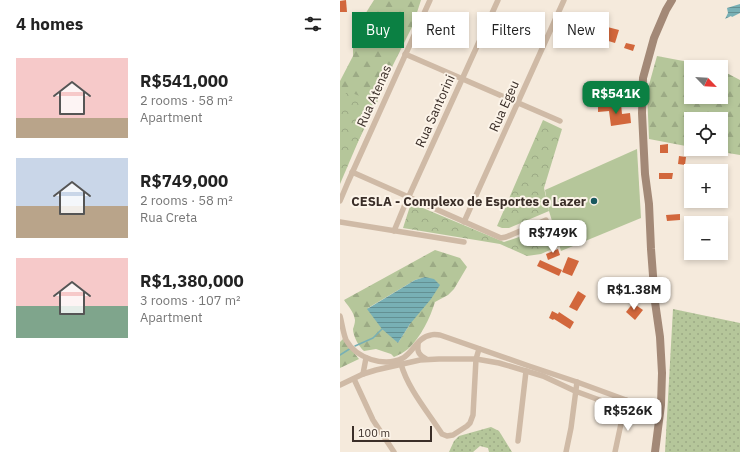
<!DOCTYPE html>
<meta charset="utf-8">
<style>
:root{--surface:#fff;--page:#f6f6f6;--text:#222;--muted:#767676;--accent:#0b8043}
body{margin:0;font-family:"IBM Plex Sans",sans-serif;background:var(--page);color:var(--text);height:100vh;display:flex;flex-direction:column;font-size:15px;white-space:nowrap}
*{box-sizing:border-box;margin:0}
p{font-size:13px;color:var(--muted)}
.icon{flex:none;width:22px;height:22px;fill:none;stroke:currentColor;stroke-width:2;stroke-linecap:round;stroke-linejoin:round}
.map{position:relative;flex:1;overflow:hidden}
.side{display:flex;flex-direction:column;background:var(--surface);width:340px}
.side>*{flex:none}
.top-card{position:absolute;left:12px;top:12px;width:328px;height:36px;display:flex;gap:8px}
.needle{width:26px;rotate:115deg}
.tools{position:absolute;left:344px;top:60px;display:grid;gap:8px}
.tools a{display:grid;place-items:center;width:44px;height:44px;border-radius:0px;background:var(--surface);box-shadow:0 2px 6px #0003;font-size:20px}
.scale{position:absolute;left:12px;bottom:10px;width:80px;box-sizing:border-box;padding-left:4px;border:2px solid #3a2e28;border-top:0;font-size:11px;line-height:14px;white-space:nowrap;color:#3a2e28;-webkit-text-stroke:3px #fcf4e9;paint-order:stroke}
.price{position:absolute;translate:-50% -34px;padding:0 9px;border-radius:8px;background:#fff;color:#222;font-size:13px;line-height:26px;filter:drop-shadow(0 1px 2px #0008)}
.price::after{content:'';position:absolute;left:50%;top:24px;width:12px;height:9px;margin-left:-6px;background:inherit;clip-path:polygon(0 0,100% 0,50% 100%)}
.price.active{background:var(--accent);color:#fff}
ul{padding:0;list-style:none}
li{display:flex;align-items:center;gap:12px;height:100px;padding:0 16px}
li span{display:grid;place-items:center;flex:none;width:112px;height:80px;border-radius:0px;color:#555}
li>.icon{margin-inline-start:auto}
span .icon{width:48px;height:48px;fill:#fffc;stroke-width:1}
li b{font-size:17px}
h2{display:flex;justify-content:space-between;align-items:center;height:48px;padding:0 16px;font-size:17px}
.tag{padding:0 14px;border-radius:0px;background:var(--surface);box-shadow:0 2px 6px #0003;font-size:14px;line-height:36px}
.tag.active{background:var(--accent);color:#fff}
main{display:flex;flex:1;min-height:0}
.map>svg:first-child{display:block}
</style>
<main>
<section class="side">
<h2>4 homes<svg class="icon" aria-label="filters" viewBox="0 0 24 24"><path d="M4 7h16M4 17h16"/><circle cx="9" cy="7" r="2"/><circle cx="15" cy="17" r="2"/></svg></h2>
<ul>
<li><span style="background:linear-gradient(#f6c9c9 75%,#b9a48a 0)"><svg class="icon" aria-label="home" viewBox="0 0 24 24"><path d="M3 11l9-7 9 7M6 9v11h12V9"/></svg></span><div><b>R$541,000</b><p>2 rooms · 58 m²</p><p>Apartment</p></div></li>
<li><span style="background:linear-gradient(#c9d6e8 60%,#b9a48a 0)"><svg class="icon" aria-label="home" viewBox="0 0 24 24"><path d="M3 11l9-7 9 7M6 9v11h12V9"/></svg></span><div><b>R$749,000</b><p>2 rooms · 58 m²</p><p>Rua Creta</p></div></li>
<li><span style="background:linear-gradient(#f6c9c9 60%,#7fa58c 0)"><svg class="icon" aria-label="home" viewBox="0 0 24 24"><path d="M3 11l9-7 9 7M6 9v11h12V9"/></svg></span><div><b>R$1,380,000</b><p>3 rooms · 107 m²</p><p>Apartment</p></div></li>
</ul>
</section>
<div class="map">
<svg width="400" height="452" viewBox="0 0 400 452">
<defs>
<pattern id="grass-dots" width="8" height="8" patternUnits="userSpaceOnUse"><rect width="8" height="8" fill="#b5c69a"/><path d="M2 2h.1M6 6h.1" fill="none" stroke="#9caa85" stroke-width="1.8" stroke-linecap="round"/></pattern>
<pattern id="forest-firs" width="22" height="20" patternUnits="userSpaceOnUse"><rect width="22" height="20" fill="#b5c69a"/><path d="M5 1l3.5 6h-7zM16 11l3.5 6h-7z" fill="#9caa85"/></pattern>
<pattern id="park-crowns" width="20" height="18" patternUnits="userSpaceOnUse"><rect width="20" height="18" fill="#b5c69a"/><path d="M2 6a3 3 0 1 1 6 0M12 15a3 3 0 1 1 6 0" fill="none" stroke="#9caa85"/></pattern>
<pattern id="water-rules" width="6" height="5" patternUnits="userSpaceOnUse"><rect width="6" height="5" fill="#78b0b5"/><path d="M0 2.5h6" fill="none" stroke="#639093"/></pattern>
</defs>
<rect width="100%" height="100%" fill="#f5eadc"/>
<g fill="url(#grass-dots)">
<polygon points="333,309 400,323 400,452 325,452"/>
<polygon points="151,427 159,431 172,452 149,452 148,448 140,446 133,452 109,452 114,441 119,436"/>
</g>
<g fill="url(#forest-firs)" fill-rule="evenodd">
<polygon points="34,0 81,0 73,25 53,65 36,105 0,178 0,81 13,56 13,40 15,33 22,19"/>
<polygon points="317,56 375,67 351,67 351,97 381,97 381,70 400,80 400,155 364,149 381,149 381,119 351,119 351,147 309,139 307,92"/>
<path d="M95,250L120,258L127,267L114,289L108,295L95,302C90,318 81,337 68,349C64,352 59,355 54,357L51,354L36,349L24,351C19,347 13,336 13,329C14,326 15,323 15,320C14,312 8,306 4,300ZM85,277L70,324L58,343L28,308L75,280Z"/>
<polygon points="3,339 19,359 0,368 0,342"/>
</g>
<g fill="url(#park-crowns)">
<polygon points="7,91 35,102 0,184 0,105"/>
<polygon points="203,120 222,129 204,188 209,211 169,228 162,228 157,226"/>
<polygon points="71,203 164,242 185,235 230,217 228,242 201,254 187,256 160,244 63,228"/>
</g>
<polygon fill="#b5c69a" points="297,149 301,218 221,251 209,211 205,190"/>
<g fill="url(#water-rules)">
<polygon points="400,4 400,13 392,17 391,16 385,19 388,13 387,8"/>
<polygon points="85,277 94,279 100,285 91,299 70,324 58,343 42,329 27,309 75,280"/>
</g>
<g fill="none" stroke-linecap="round" stroke-linejoin="round">
<g stroke="#78b0b5" stroke-width="1.5">
<polyline points="15,346 33,338 42,329"/>
<polyline points="0,355 11,348"/>
</g>
</g>
<g fill="#d2673c">
<polygon points="6,0 7,12 0,12 0,1"/>
<polygon points="32,12 38,15 35,23 28,20"/>
<polygon points="256,24 279,30 275,43 252,36"/>
<polygon points="286,43 295,45 293,51 284,48"/>
<polygon points="281,104 282,114 290,113 291,123 271,126 269,111 258,112 258,107"/>
<polygon points="328,144 328,153 320,153 320,145"/>
<polygon points="339,156 346,157 345,165 338,164"/>
<polygon points="319,173 333,173 332,179 319,179"/>
<polygon points="340,214 340,220 327,221 326,215"/>
<polygon points="218,249 220,255 208,260 206,254"/>
<polygon points="228,257 239,261 232,276 222,272"/>
<polygon points="200,260 222,270 219,276 197,266"/>
<polygon points="238,291 246,296 237,311 229,307"/>
<polygon points="293,303 303,310 295,320 286,312"/>
<polygon points="212,311 218,314 219,312 234,322 230,329 214,319 213,320 209,318"/>
</g>
<g fill="none" stroke-linecap="round" stroke-linejoin="round">
<g stroke="#cfbaa6" stroke-width="5.5">
<polyline points="65,54 220,121"/>
<polyline points="12,172 161,238 166,237 206,220"/>
<polyline points="0,201 8,182 90,0"/>
<polyline points="0,222 124,242"/>
<polyline points="124,222 224,0"/>
<polyline points="54,231 64,207 158,0"/>
<path d="M0,316C2,323 3,332 6,340C16,358 44,368 63,358C73,352 78,337 91,335C94,334 98,335 100,335L189,366L237,382L286,400L308,407L321,405"/>
<path d="M78,344C77,352 79,355 86,359"/>
<path d="M61,364C68,389 88,412 102,434L107,436L113,435L127,426L130,423L133,415L136,359L139,349"/>
<polyline points="23,374 26,358"/>
<polyline points="14,379 33,420 54,452"/>
<polyline points="0,385 23,374 36,370 80,360 99,359 136,359 159,363 203,376 235,391 284,409 307,413 318,407"/>
<polyline points="178,441 186,371"/>
<polyline points="226,452 231,428 237,382"/>
<polyline points="275,452 286,400"/>
</g>
<polyline stroke="#a38977" stroke-width="8" points="315,452 321,405 322,373 320,337 315,302 311,249 309,204 305,174 302,113 303,78 314,38 326,10 332,0"/>
</g>
<circle fill="#195960" stroke="#fcf4e9" stroke-width="1.5" cx="254" cy="201" r="4"/>
<g text-anchor="middle" dominant-baseline="central" stroke-width="4" stroke-linejoin="round" paint-order="stroke">
<g font-size="13" fill="#3a2e28" stroke="#fcf4e9">
<text transform="translate(34 96) rotate(-66)">Rua Atenas</text>
<text transform="translate(164 106) rotate(-66)">Rua Egeu</text>
<text transform="translate(95 111) rotate(-66)">Rua Santorini</text>
</g>
<g font-size="13" font-weight="bold" fill="#3a2e28" stroke="#fcf4e9" text-anchor="end">
<text x="246" y="201">CESLA - Complexo de Esportes e Lazer</text>
</g>
</g>
</svg>
<div class="tools">
<a><svg class="needle" viewBox="-14 -14 28 28"><path d="M0-13l5 13h-10z" fill="#e53935"/><path d="M0 13l5-13h-10z" fill="#767676"/></svg></a>
<a><svg class="icon" aria-label="locate" viewBox="0 0 24 24"><circle cx="12" cy="12" r="6"/><path d="M12 2v4M12 18v4M2 12h4M18 12h4"/></svg></a>
<a>+</a>
<a>−</a>
</div>
<div class="scale">100 m</div>
<b class="price active" style="left:276px;top:115px">R$541K</b>
<b class="price" style="left:213px;top:254px">R$749K</b>
<b class="price" style="left:294px;top:311px">R$1.38M</b>
<b class="price" style="left:288px;top:432px">R$526K</b>
<div class="top-card">
<a class="tag active">Buy</a>
<a class="tag">Rent</a>
<a class="tag">Filters</a>
<a class="tag">New</a>
</div>
</div>
</main>
